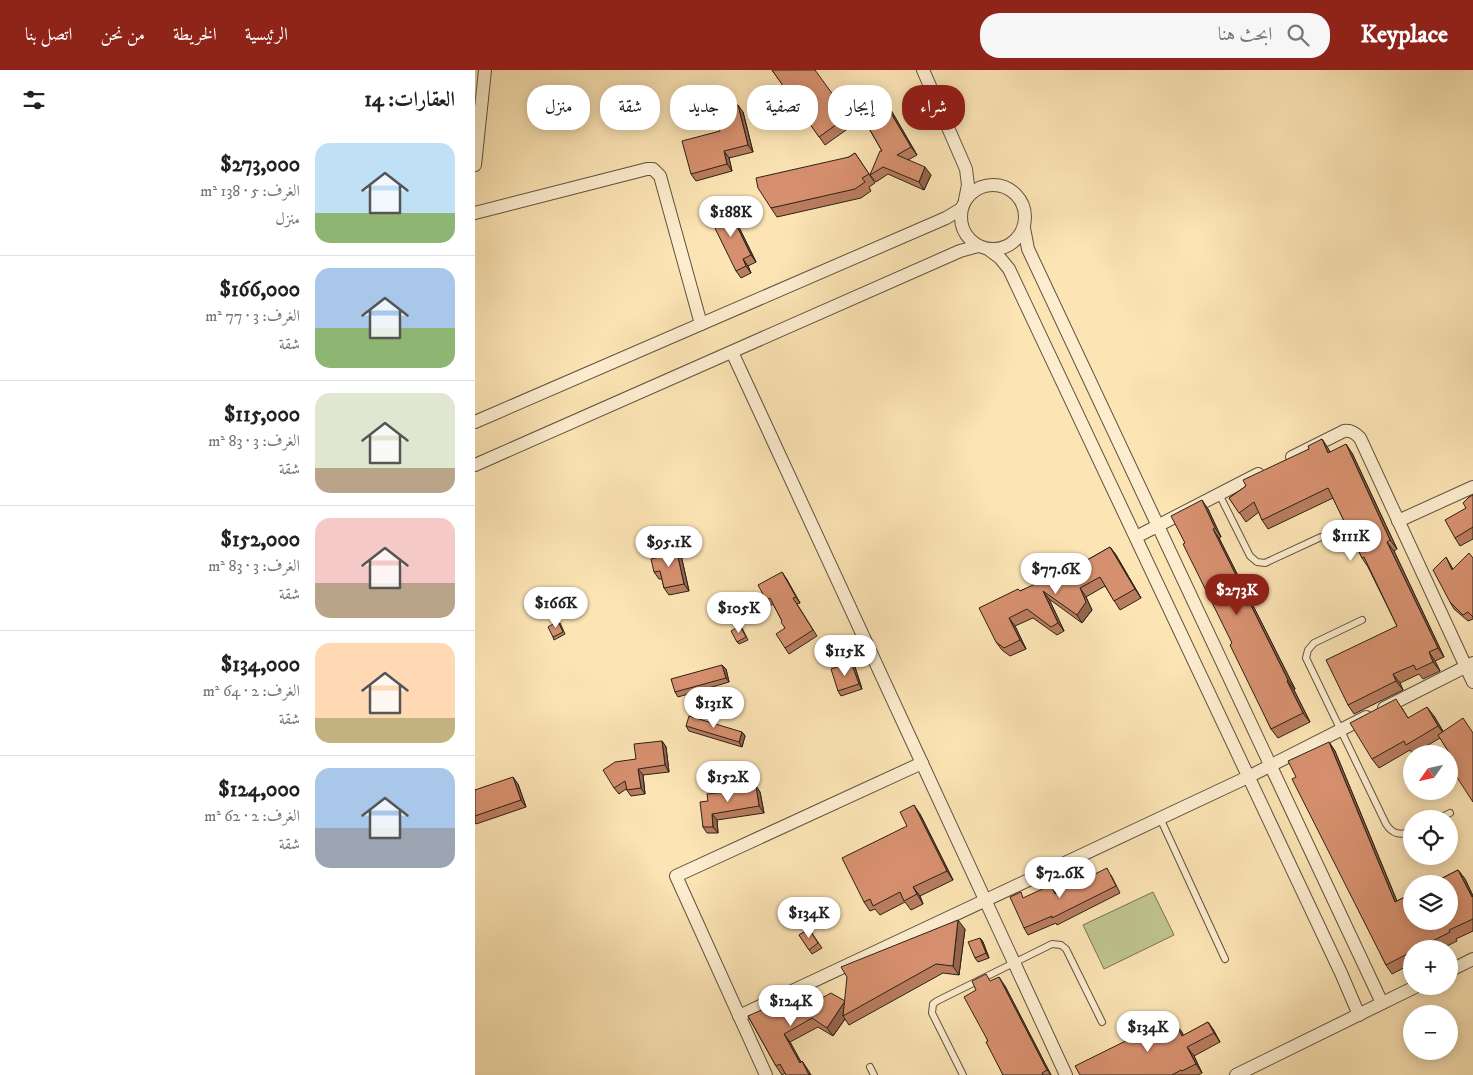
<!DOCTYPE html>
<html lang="ar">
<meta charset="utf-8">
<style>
:root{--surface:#fff;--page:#f6f6f6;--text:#222;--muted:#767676;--line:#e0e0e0;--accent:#8f2418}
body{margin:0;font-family:"IM FELL DW Pica",Amiri,serif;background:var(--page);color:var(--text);direction:rtl;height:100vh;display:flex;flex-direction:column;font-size:19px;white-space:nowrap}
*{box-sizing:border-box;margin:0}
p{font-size:16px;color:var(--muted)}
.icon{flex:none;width:28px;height:28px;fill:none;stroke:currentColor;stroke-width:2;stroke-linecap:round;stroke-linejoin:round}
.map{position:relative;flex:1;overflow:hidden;direction:ltr}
.details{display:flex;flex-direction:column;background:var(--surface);width:475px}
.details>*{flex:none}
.top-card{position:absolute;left:15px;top:15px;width:475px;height:45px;direction:rtl;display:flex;gap:10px}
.needle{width:32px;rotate:236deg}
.tools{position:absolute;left:928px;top:675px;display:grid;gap:10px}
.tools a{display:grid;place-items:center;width:55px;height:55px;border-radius:50%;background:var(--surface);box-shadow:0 2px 12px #0003;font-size:25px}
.price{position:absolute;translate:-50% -42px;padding:0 11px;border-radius:18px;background:#fff;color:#222;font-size:16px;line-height:32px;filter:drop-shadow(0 1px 2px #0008)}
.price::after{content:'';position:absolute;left:50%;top:30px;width:15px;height:11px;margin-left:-8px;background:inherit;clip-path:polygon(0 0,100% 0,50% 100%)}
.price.on{background:var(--accent);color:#fff}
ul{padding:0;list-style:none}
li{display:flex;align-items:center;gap:15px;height:125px;padding:0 20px}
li+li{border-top:1px solid var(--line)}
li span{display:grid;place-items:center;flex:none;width:140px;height:100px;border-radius:15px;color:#555}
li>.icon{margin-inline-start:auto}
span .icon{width:60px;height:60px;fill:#fffc;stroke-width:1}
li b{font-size:21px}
h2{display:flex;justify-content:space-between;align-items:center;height:60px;padding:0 20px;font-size:21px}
.chip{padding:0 18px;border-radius:20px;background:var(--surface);box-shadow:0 2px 12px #0003;font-size:18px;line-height:45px}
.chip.on{background:var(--accent);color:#fff}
header{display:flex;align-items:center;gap:30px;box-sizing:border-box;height:70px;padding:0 25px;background:var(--accent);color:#fff}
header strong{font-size:24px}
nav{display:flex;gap:28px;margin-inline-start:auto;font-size:18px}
.search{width:350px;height:45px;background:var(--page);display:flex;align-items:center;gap:12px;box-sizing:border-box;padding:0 18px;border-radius:20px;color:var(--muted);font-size:19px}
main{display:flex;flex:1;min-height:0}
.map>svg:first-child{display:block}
</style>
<header>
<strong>Keyplace</strong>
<div class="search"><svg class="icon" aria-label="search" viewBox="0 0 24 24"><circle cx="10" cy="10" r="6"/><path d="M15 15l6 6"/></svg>ابحث هنا</div>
<nav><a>الرئيسية</a><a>الخريطة</a><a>من نحن</a><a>اتصل بنا</a></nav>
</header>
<main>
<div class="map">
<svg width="998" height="1005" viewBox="0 0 998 1005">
<rect width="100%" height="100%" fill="#fce4b5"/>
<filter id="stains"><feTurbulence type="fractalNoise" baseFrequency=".004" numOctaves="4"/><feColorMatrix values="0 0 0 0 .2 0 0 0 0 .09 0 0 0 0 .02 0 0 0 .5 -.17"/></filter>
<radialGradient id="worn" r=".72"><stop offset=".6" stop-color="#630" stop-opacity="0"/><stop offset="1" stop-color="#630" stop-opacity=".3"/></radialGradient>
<polygon fill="#c0c48d" stroke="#757252" points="678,822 699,865 629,899 608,855"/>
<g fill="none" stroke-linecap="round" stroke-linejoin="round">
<defs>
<g id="service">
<polyline points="744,424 775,486 782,492 790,493 846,467"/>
<path d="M887,550L839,573L833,580L831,588L911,754C917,764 926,766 936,761"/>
<polyline points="685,748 750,889"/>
<polyline points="963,749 975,743"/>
<polyline points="395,997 399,1005"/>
<polyline points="488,1005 457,943 458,934 462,931 577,874 586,875 591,879 627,952"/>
</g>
<g id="minor">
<polyline points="448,0 491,99 493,115 490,130"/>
<polyline points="0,95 10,0"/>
<circle cx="518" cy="147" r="32"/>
<polyline points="0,143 172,99 178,99 185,106 226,254"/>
<polyline points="549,158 553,179 907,933"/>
<polyline points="513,179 525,188 534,199 866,903 884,945"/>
<polyline points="257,282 591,1005"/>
<polyline points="0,352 471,148 486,139"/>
<path d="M817,387L869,361C876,360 880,363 885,368L998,612"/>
<polyline points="0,395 485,181 503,176"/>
<polyline points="923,451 998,417"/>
<polyline points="661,467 783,404"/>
<polyline points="909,638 998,593"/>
<polyline points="974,901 998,889"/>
<polyline points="264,946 773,707 891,647"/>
<polyline points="291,1005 201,806 447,693"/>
<polyline points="761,1005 942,916"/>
</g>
</defs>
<use href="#service" stroke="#5e523e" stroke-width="8"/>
<use href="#minor" stroke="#5e523e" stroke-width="14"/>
<use href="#service" stroke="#fdedcf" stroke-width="6"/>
<use href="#minor" stroke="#fdedcf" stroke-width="12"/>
</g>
<g fill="#b97c5f" stroke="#2a2117">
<polygon points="297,0 364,33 399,24 402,31 407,28 413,35 442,85 433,90 456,105 449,120 413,104 401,112 395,105 407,81 388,48 350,75"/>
<polygon points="268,42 278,82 254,88 257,101 221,111 216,104 245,61"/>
<polygon points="380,83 400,113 394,117 396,121 386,128 302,147 296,138"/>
<polygon points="253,138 258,145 281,192 273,196 276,203 266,208 261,201"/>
<polygon points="847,369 855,382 877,383 922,479 919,481 969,587 960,591 965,601 948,609 944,604 925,613 928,620 879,644 873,635 922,556 893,497 887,488 858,428 793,459 787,450 784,442 771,452 754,428 771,416 834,379"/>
<polygon points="998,425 998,469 985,476 980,468 991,438"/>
<polygon points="733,439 746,467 744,468 820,619 819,620 835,652 803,668 796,659 757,573"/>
<polygon points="635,477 641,485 666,528 645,540 630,516 611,527 617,540 607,553 574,529 589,561 582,565 558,548 540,556 551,579 535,586 527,580 521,572 545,521 593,501"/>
<polygon points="206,485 214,521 194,525 189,518 187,509 184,509 179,502"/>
<polygon points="971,487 978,499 998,488 998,549 993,551 979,539 975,532"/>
<polygon points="311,508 325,533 322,534 342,566 314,584 310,578 310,558 307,551 298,534 295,536 291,530"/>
<polygon points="85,553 90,564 79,570 78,567"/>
<polygon points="267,558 273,570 264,574 262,572"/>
<polygon points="376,592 380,597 387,619 366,626 363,621"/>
<polygon points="247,595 251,599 254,612 203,627 200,622"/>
<polygon points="927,638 933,648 959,646 968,661 980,692 965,668 938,684 935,680 904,698 897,689"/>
<polygon points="211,656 267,662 270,666 267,677 214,661"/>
<polygon points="187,671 191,677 194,702 168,705 170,724 156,726 151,719 144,724 139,718 161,689"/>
<polygon points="854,672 860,681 922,831 983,800 990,809 998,826 998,861 981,869 982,871 966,879 936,879 936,894 917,904 911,895 821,707"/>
<polygon points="43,714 51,737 1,754 0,753 0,720"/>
<polygon points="281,716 285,722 289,743 242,750 243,763 232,763 228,757 233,731 251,722"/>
<polygon points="445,744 478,810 445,826 448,834 436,840 430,832 405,845 400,839 395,841 389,832 432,756"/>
<polygon points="636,805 645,823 582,855 581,853 553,865 549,858 580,821 581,824"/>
<polygon points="334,859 347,878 337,884 324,865"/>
<polygon points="490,859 484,905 468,903 374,955 370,949 358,966 343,957 315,972 326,992 327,991 336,1005 311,1005 310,1003 307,1005 301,996 273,946 334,935 369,931"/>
<polygon points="505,868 508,872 514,888 503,892 500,888"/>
<polygon points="530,916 576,1005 528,1005 513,971 501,920"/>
<polygon points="733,952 739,961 745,972 719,986 727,1003 723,1005 605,1005 700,953 708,966"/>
</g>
<g fill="#96654e" stroke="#2a2117">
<polygon points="407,28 413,35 442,85 436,77"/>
<polygon points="263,35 268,42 278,82 273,75"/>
<polygon points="249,81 254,88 257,101 252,94"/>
<polygon points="450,97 456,105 449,120 444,112"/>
<polygon points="253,138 258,145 281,192 276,185"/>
<polygon points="268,189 273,196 276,203 271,196"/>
<polygon points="847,369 853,378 860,392 853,383"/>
<polygon points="871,374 877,383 922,479 915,470"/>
<polygon points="727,430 733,439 746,467 740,458"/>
<polygon points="738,459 744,468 820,619 813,610"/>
<polygon points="912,472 919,481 969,587 963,578"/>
<polygon points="635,477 641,485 666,528 660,519"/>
<polygon points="201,478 206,485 214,521 209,514"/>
<polygon points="307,502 311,508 325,533 321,527"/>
<polygon points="605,518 611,527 617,540 607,553 602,545"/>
<polygon points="568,521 574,529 589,561 583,553"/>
<polygon points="534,548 540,556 551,579 545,570"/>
<polygon points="954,582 960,591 965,601 958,592"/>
<polygon points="376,592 380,597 387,619 384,614"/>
<polygon points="247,595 251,599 254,612 251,608"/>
<polygon points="918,604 925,613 928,620 921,611"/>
<polygon points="812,611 819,620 835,652 828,643"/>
<polygon points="952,637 959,646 970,665 963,656"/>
<polygon points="267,662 270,666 267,677 264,672"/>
<polygon points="187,671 191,677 194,702 190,695"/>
<polygon points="854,672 860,681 926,841 920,832"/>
<polygon points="163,699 168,705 170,724 166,718"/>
<polygon points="38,707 43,714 51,737 46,730"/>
<polygon points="281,716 285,722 289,743 284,736"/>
<polygon points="439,735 445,744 478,810 472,801"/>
<polygon points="237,744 242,750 243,763 238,757"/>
<polygon points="983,800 990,809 998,826 998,828"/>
<polygon points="438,817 445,826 448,834 442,824"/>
<polygon points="483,850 490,859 484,905 478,896"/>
<polygon points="505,868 508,872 514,888 511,883"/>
<polygon points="524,907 530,916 576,1005 572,1000"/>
<polygon points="370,931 368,946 370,949 358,966 352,958"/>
<polygon points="733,952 739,961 745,972 739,963"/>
<polygon points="700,953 707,962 713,975 707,966"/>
<polygon points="309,964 315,972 331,1001 325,993"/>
<polygon points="712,977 719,986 727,1003 721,994"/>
<polygon points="327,991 333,1000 336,1005 334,1005"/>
</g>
<g fill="#d7906f" stroke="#2a2117">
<polygon points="297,0 340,0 364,33 393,16 401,31 407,28 436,77 422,85 450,97 444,112 408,97 395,105 405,81 407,81 383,39 344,67"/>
<polygon points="263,35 273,75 249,81 252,94 216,104 207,71 245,61 240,41"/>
<polygon points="380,83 394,104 387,108 390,112 380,119 296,138 283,118 281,108 374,87"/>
<polygon points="253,138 276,185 268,189 271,196 261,201 235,148"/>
<polygon points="847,369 853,383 871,374 915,470 912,472 963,578 954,582 958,592 941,600 939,595 918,604 921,611 873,635 851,590 922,556 889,487 887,488 853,418 787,450 779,432 764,443 754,428 771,416 768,410 834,379 833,376"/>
<polygon points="998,425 998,457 980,468 970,450 991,438 988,433 994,427"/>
<polygon points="727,430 740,458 738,459 813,610 812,611 828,643 796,659 755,575 757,573 708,474 710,473 696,446"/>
<polygon points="635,477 660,519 639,531 625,507 605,518 611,532 602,545 568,521 583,553 576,557 552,539 534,548 545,570 529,578 521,572 504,538 543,519 545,521 591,500 593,501"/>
<polygon points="201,478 209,514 189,518 185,501 179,502 176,489 189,486 188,481"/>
<polygon points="994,483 998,488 998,547 993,542 988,545 975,532 958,500 971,487 977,500"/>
<polygon points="307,502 321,527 318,528 338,560 310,578 301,564 310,558 306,552 307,551 295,528 291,530 283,515"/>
<polygon points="83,551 88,562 78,567 73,557"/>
<polygon points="265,556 271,567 262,572 256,561"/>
<polygon points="376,592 384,614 363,621 356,599"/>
<polygon points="247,595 251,608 200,622 196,609"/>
<polygon points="921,629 933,648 952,637 963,656 931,675 929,671 897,689 875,653"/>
<polygon points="214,646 267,662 264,672 211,656"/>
<polygon points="988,648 998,663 998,732 974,695 980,692 963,665"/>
<polygon points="187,671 190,695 163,699 166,718 152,720 150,711 139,718 128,700 140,692 161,689 159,674"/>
<polygon points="854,672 920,832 936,824 936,851 974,851 974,814 956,814 983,800 997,827 998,826 998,849 974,860 975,862 942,879 936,879 936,882 911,895 817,709 821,707 813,691"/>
<polygon points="38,707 46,730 0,746 0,720"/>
<polygon points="281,716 284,736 237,744 238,757 228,757 225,732 233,731 232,724 251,722 251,721"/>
<polygon points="439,735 472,801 438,817 442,824 429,831 425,822 398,836 395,829 389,832 367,788 432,756 425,742"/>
<polygon points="632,798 641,816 577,848 577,846 549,858 535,827 546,822 548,828 576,815 580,824"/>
<polygon points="483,850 478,896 461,894 368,946 372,907 366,897"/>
<polygon points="334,859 343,873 334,880 324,865"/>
<polygon points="505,868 511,883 500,888 493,872"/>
<polygon points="511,904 515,911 524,907 572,1000 567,1003 568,1005 528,1005 511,972 513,971 489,927 501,920 497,911"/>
<polygon points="356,923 370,931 352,958 337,948 309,964 325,993 327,991 334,1005 311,1005 305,994 301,996 273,946 318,926 334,935"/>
<polygon points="691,951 694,956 700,953 707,966 733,952 739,963 712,977 721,994 707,1001 706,1000 697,1005 605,1005 600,996"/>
</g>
<rect width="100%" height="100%" filter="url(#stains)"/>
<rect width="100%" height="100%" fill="url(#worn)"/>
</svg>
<div class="tools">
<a><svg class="needle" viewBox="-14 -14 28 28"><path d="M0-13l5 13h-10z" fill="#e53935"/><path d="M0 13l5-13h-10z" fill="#767676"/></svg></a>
<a><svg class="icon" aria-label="locate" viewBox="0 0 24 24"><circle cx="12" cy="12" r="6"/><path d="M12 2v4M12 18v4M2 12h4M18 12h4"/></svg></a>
<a><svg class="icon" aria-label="layers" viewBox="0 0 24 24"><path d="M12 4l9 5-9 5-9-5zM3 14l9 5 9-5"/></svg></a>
<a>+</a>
<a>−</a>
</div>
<b class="price" style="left:256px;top:168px">$188K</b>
<b class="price" style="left:876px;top:492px">$111K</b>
<b class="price" style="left:194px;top:498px">$95.1K</b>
<b class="price" style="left:581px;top:525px">$77.6K</b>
<b class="price on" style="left:762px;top:546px">$273K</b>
<b class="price" style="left:81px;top:559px">$166K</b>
<b class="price" style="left:264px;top:564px">$105K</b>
<b class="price" style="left:370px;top:607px">$115K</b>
<b class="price" style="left:239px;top:659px">$131K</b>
<b class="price" style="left:253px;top:733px">$152K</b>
<b class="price" style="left:585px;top:829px">$72.6K</b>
<b class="price" style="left:334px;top:869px">$134K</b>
<b class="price" style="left:316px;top:957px">$124K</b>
<b class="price" style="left:673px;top:983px">$134K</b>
<div class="top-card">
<a class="chip on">شراء</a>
<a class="chip">إيجار</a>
<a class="chip">تصفية</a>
<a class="chip">جديد</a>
<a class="chip">شقة</a>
<a class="chip">منزل</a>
</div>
</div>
<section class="details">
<h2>العقارات: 14<svg class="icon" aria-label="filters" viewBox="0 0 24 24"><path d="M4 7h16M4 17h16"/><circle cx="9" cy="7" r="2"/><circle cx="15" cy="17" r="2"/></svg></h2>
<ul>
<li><span style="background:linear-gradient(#bfe0f5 70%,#8fb573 0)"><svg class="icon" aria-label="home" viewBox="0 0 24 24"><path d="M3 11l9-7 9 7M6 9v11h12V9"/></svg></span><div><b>$273,000</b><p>الغرف: 5 · 138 m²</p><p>منزل</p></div></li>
<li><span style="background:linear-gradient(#a9c7e8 60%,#8fb573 0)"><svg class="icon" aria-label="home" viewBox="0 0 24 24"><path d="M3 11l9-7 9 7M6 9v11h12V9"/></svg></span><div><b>$166,000</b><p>الغرف: 3 · 77 m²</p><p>شقة</p></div></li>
<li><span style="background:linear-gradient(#dfe7d0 75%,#b9a48a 0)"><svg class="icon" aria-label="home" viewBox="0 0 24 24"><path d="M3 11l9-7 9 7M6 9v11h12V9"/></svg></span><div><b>$115,000</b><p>الغرف: 3 · 83 m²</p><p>شقة</p></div></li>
<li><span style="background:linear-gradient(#f6c9c9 65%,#b9a48a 0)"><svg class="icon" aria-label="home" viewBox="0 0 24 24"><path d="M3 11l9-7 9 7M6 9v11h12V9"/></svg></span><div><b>$152,000</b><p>الغرف: 3 · 83 m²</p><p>شقة</p></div></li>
<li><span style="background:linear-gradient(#ffd9b3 75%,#c2b280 0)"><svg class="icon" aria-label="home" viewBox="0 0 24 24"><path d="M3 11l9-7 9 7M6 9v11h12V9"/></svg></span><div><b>$134,000</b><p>الغرف: 2 · 64 m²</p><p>شقة</p></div></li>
<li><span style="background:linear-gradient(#a9c7e8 60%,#9aa5b1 0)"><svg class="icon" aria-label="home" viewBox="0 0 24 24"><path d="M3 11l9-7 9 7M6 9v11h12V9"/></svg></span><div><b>$124,000</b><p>الغرف: 2 · 62 m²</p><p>شقة</p></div></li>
</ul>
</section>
</main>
